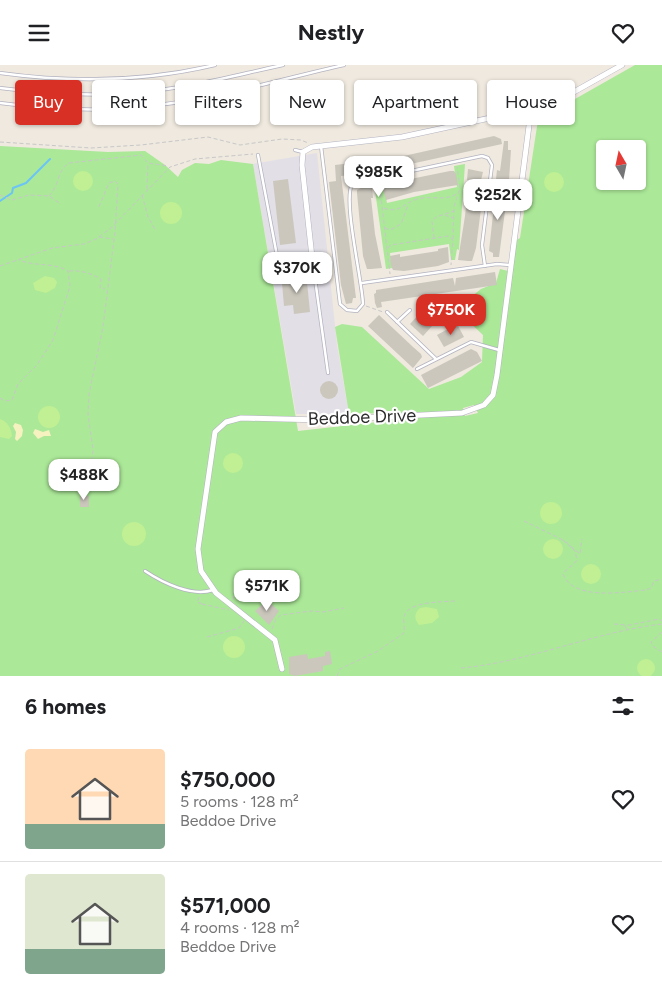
<!DOCTYPE html>
<meta charset="utf-8">
<style>
:root{--surface:#fff;--page:#f2f2f2;--text:#202124;--muted:#757577;--line:#e0e0e0;--accent:#d93025}
body{margin:0;font-family:Figtree,sans-serif;background:var(--page);color:var(--text);height:100vh;display:flex;flex-direction:column;font-size:19px;white-space:nowrap}
*{box-sizing:border-box;margin:0}
p{font-size:16px;color:var(--muted)}
.icon{flex:none;width:28px;height:28px;fill:none;stroke:currentColor;stroke-width:2;stroke-linecap:round;stroke-linejoin:round}
.map{position:relative;height:611px;overflow:hidden}
.sheet{display:flex;flex-direction:column;background:var(--surface);flex:1}
.sheet>*{flex:none}
.hud{position:absolute;left:15px;top:15px;width:632px;height:45px;display:flex;gap:10px}
.needle{width:32px;rotate:351deg}
.tools{position:absolute;left:596px;top:75px;display:grid;gap:10px}
.tools a{display:grid;place-items:center;width:50px;height:50px;border-radius:5px;background:var(--surface);box-shadow:0 1px 4px #0004;font-size:25px}
.price{position:absolute;translate:-50% -42px;padding:0 11px;border-radius:10px;background:#fff;color:#222;font-size:16px;line-height:32px;filter:drop-shadow(0 1px 2px #0008)}
.price::after{content:'';position:absolute;left:50%;top:30px;width:15px;height:11px;margin-left:-8px;background:inherit;clip-path:polygon(0 0,100% 0,50% 100%)}
.price.active{background:var(--accent);color:#fff}
ul{padding:0;list-style:none}
li{display:flex;align-items:center;gap:15px;height:125px;padding:0 25px}
li+li{border-top:1px solid var(--line)}
li span{display:grid;place-items:center;flex:none;width:140px;height:100px;border-radius:5px;color:#555}
li>.icon{margin-inline-start:auto}
span .icon{width:60px;height:60px;fill:#fffc;stroke-width:1}
li b{font-size:21px}
h2{display:flex;justify-content:space-between;align-items:center;height:60px;padding:0 25px;font-size:21px}
.chip{padding:0 18px;border-radius:5px;background:var(--surface);box-shadow:0 1px 4px #0004;font-size:18px;line-height:45px}
.chip.active{background:var(--accent);color:#fff}
header{display:flex;justify-content:space-between;align-items:center;height:65px;padding:0 25px;background:var(--surface);font-size:22px;font-weight:700}
.map>svg:first-child{display:block}
</style>
<header><svg class="icon" aria-label="menu" viewBox="0 0 24 24"><path d="M4 6h16M4 12h16M4 18h16"/></svg>Nestly<svg class="icon" aria-label="heart" viewBox="0 0 24 24"><path d="M12 20l-8-8c-3-5 5-10 8-4 3-6 11-1 8 4z"/></svg></header>
<div class="map">
<svg width="662" height="611" viewBox="0 0 662 611">
<rect width="100%" height="100%" fill="#efe9df"/>
<polygon fill="#e2dfe7" points="317,88 337,280 349,349 296,349 253,99"/>
<g fill="#abe898" fill-rule="evenodd">
<path d="M635,0H662V611H0V81L108,87L145,86L165,100L178,112L182,105L195,98L209,99L221,95L253,99L298,366L387,356L389,348L349,349L335,262L342,259L362,262L429,324L461,312L482,297L483,270L463,251L461,240L481,224L496,218L500,204L512,207L517,175L520,173L538,55ZM605,84H638V116H605ZM474,340L478,348L465,351L463,343Z"/>
<polygon points="465,99 459,185 457,184 455,195 451,195 449,179 390,188 392,203 386,204 374,118 383,116 387,138 457,122 454,101"/>
</g>
<g fill="#f5f2c0">
<polygon points="15,358 21,360 23,365 22,371 17,376 15,374 16,367 13,361"/>
<polygon points="35,364 43,367 49,365 51,371 44,371 38,374 33,368"/>
</g>
<g fill="#c0f093">
<path d="M638,86L643,89C647,96 645,104 638,107Z"/>
<circle cx="83" cy="116" r="10"/>
<circle cx="554" cy="117" r="10"/>
<circle cx="171" cy="148" r="11"/>
<polygon points="45,211 54,213 57,217 55,223 46,228 35,225 33,218"/>
<circle cx="49" cy="352" r="11"/>
<path d="M0,354C8,357 11,363 12,371L9,374L0,372Z"/>
<circle cx="233" cy="398" r="10"/>
<circle cx="551" cy="448" r="11"/>
<circle cx="134" cy="469" r="12"/>
<circle cx="553" cy="484" r="10"/>
<circle cx="591" cy="509" r="10"/>
<circle cx="262" cy="514" r="8"/>
<path d="M426,542L437,544L439,552L432,558L419,560C414,554 414,548 420,543Z"/>
<circle cx="234" cy="582" r="11"/>
<circle cx="646" cy="603" r="9"/>
</g>
<g fill="none" stroke-linecap="round" stroke-linejoin="round">
<polyline stroke="#6cc4f6" stroke-width="2" points="0,136 12,128 13,123 26,118 50,94"/>
</g>
<g fill="#cbc7bd">
<polygon points="494,71 501,74 502,79 406,100 371,105 372,107 341,111 356,233 353,233 352,238 346,239 341,220 329,117 336,116 335,100 399,92"/>
<polygon points="504,76 508,76 508,85 511,85 509,115 496,114 497,105 500,106"/>
<polygon points="468,104 483,107 480,119 484,120 476,183 472,196 468,196 458,195 465,151 469,115 467,115"/>
<polygon points="450,106 454,106 456,109 458,120 414,127 386,135 383,125 386,119"/>
<polygon points="288,114 296,178 280,180 273,116"/>
<polygon points="372,122 373,133 371,133 375,169 382,203 371,204 367,204 363,191 357,128 357,125 361,123"/>
<polygon points="496,122 508,123 499,192 493,192 493,188 489,186"/>
<polygon points="448,182 449,197 438,201 404,206 393,205 391,201 390,191 400,189 400,192 438,186 438,184"/>
<polygon points="306,207 310,247 294,249 293,240 284,241 282,218 291,217 291,211"/>
<polygon points="495,207 497,220 381,237 382,242 377,243 375,238 374,229 376,228 376,225 453,213 455,221 456,213"/>
<polygon points="420,248 433,260 423,271 410,259"/>
<polygon points="379,250 413,282 411,284 413,282 421,289 422,292 413,303 368,261"/>
<polygon points="457,259 464,272 444,282 437,270"/>
<polygon points="471,284 477,287 482,296 428,323 421,310"/>
<circle cx="329" cy="325" r="9"/>
<rect x="80" y="431" width="9" height="11"/>
<polygon points="267,535 279,546 269,560 255,546"/>
<polygon points="330,586 332,599 323,601 323,606 295,611 289,609 289,592 307,589 308,594 325,591 325,587"/>
</g>
<g fill="none" stroke-linecap="round" stroke-linejoin="round">
<defs>
<g id="service">
<path d="M0,8C73,18 143,17 215,0"/>
<path d="M0,23C47,29 93,32 141,27C189,23 236,10 283,0"/>
<path d="M0,38C46,44 93,47 140,42C209,36 277,15 344,0"/>
<path d="M321,81L340,239L347,245L357,246L363,239C362,214 343,137 352,119L359,117L482,91L488,93L492,100L482,180L485,201"/>
<polyline points="295,85 303,87"/>
<polyline points="258,90 278,196 312,192 328,308"/>
<polyline points="362,218 497,199 510,200"/>
<polyline points="387,247 436,294"/>
<polyline points="397,257 410,245"/>
<polyline points="417,304 471,277 499,285"/>
<path d="M145,506C163,518 192,532 213,525"/>
</g>
<g id="minor">
<polyline points="312,192 302,100 303,87 312,82 402,72 541,42 556,37 622,0"/>
<polyline points="282,604 275,575 216,528 201,506 198,484 215,367 226,357 241,353 321,355 462,348 484,340 493,330 497,310 531,45"/>
</g>
</defs>
<use href="#service" stroke="#b3b3c1" stroke-width="4"/>
<use href="#minor" stroke="#b3b3c1" stroke-width="6"/>
<g stroke="#c8c8c8" stroke-width="1" stroke-dasharray="4 2.5" stroke-linecap="butt">
<polyline points="0,77 91,83 141,80 208,72 240,80 282,74 301,75 308,78"/>
<polyline points="379,116 390,209"/>
<polyline points="147,124 148,98"/>
<polyline points="0,130 12,135 29,130 49,131 61,139"/>
<polyline points="142,130 148,152 156,166"/>
<path d="M49,131C59,122 57,105 69,98L141,90L148,98L168,101"/>
<path d="M384,143C399,149 404,138 417,134C431,130 446,137 458,128"/>
<polyline points="445,150 453,153"/>
<polyline points="385,163 390,165 401,159 408,140"/>
<polyline points="99,172 113,174"/>
<polyline points="434,173 432,156 436,152 454,146"/>
<polyline points="453,174 454,142 460,122 457,102"/>
<polyline points="388,183 391,180 448,171 453,175 451,200"/>
<polyline points="0,201 52,183 84,179 96,174 111,163 170,102 195,94 253,89"/>
<path d="M69,206C81,205 90,208 101,214L100,223L105,224"/>
<polyline points="366,241 383,247"/>
<path d="M0,333L5,336L12,335L18,319L37,300L53,275L70,221L68,206C53,197 36,202 19,195"/>
<polyline points="65,425 82,420 90,413 93,384 88,350 89,329 103,262 115,167 118,119 115,116 109,118 98,144"/>
<polyline points="524,456 563,475"/>
<path d="M563,475L575,486L577,495C573,501 567,503 563,509C573,536 624,527 646,525L651,523L654,516L662,514"/>
<polyline points="566,477 580,489 582,474"/>
<polyline points="199,532 197,537 205,540"/>
<polyline points="233,535 236,510"/>
<polyline points="202,539 229,545"/>
<polyline points="614,559 625,560"/>
<polyline points="272,564 276,554 281,550 311,546 323,547 344,543"/>
<polyline points="627,564 625,561 659,554 662,556"/>
<polyline points="662,567 651,577 654,582 662,587"/>
<polyline points="207,572 239,563 244,556"/>
<path d="M461,603C529,597 594,567 662,559"/>
<path d="M337,611L340,604L378,586L404,568C405,563 403,557 404,552C407,536 443,537 455,536"/>
</g>
<use href="#service" stroke="#fff" stroke-width="2.5"/>
<use href="#minor" stroke="#fff" stroke-width="5"/>
</g>
<g text-anchor="middle" dominant-baseline="central" stroke-width="4.5" stroke-linejoin="round" paint-order="stroke">
<g font-size="18" fill="#2d2d2d" stroke="#fff">
<text transform="translate(362 352) rotate(-2)">Beddoe Drive</text>
</g>
</g>
</svg>
<div class="tools">
<a><svg class="needle" viewBox="-14 -14 28 28"><path d="M0-13l5 13h-10z" fill="#e53935"/><path d="M0 13l5-13h-10z" fill="#757577"/></svg></a>
</div>
<b class="price" style="left:379px;top:133px">$985K</b>
<b class="price" style="left:498px;top:156px">$252K</b>
<b class="price" style="left:297px;top:229px">$370K</b>
<b class="price active" style="left:451px;top:271px">$750K</b>
<b class="price" style="left:84px;top:436px">$488K</b>
<b class="price" style="left:267px;top:547px">$571K</b>
<div class="hud">
<a class="chip active">Buy</a>
<a class="chip">Rent</a>
<a class="chip">Filters</a>
<a class="chip">New</a>
<a class="chip">Apartment</a>
<a class="chip">House</a>
</div>
</div>
<section class="sheet">
<h2>6 homes<svg class="icon" aria-label="filters" viewBox="0 0 24 24"><path d="M4 7h16M4 17h16"/><circle cx="9" cy="7" r="2"/><circle cx="15" cy="17" r="2"/></svg></h2>
<ul>
<li><span style="background:linear-gradient(#ffd9b3 75%,#7fa58c 0)"><svg class="icon" aria-label="home" viewBox="0 0 24 24"><path d="M3 11l9-7 9 7M6 9v11h12V9"/></svg></span><div><b>$750,000</b><p>5 rooms · 128 m²</p><p>Beddoe Drive</p></div><svg class="icon" aria-label="heart" viewBox="0 0 24 24"><path d="M12 20l-8-8c-3-5 5-10 8-4 3-6 11-1 8 4z"/></svg></li>
<li><span style="background:linear-gradient(#dfe7d0 75%,#7fa58c 0)"><svg class="icon" aria-label="home" viewBox="0 0 24 24"><path d="M3 11l9-7 9 7M6 9v11h12V9"/></svg></span><div><b>$571,000</b><p>4 rooms · 128 m²</p><p>Beddoe Drive</p></div><svg class="icon" aria-label="heart" viewBox="0 0 24 24"><path d="M12 20l-8-8c-3-5 5-10 8-4 3-6 11-1 8 4z"/></svg></li>
</ul>
</section>
